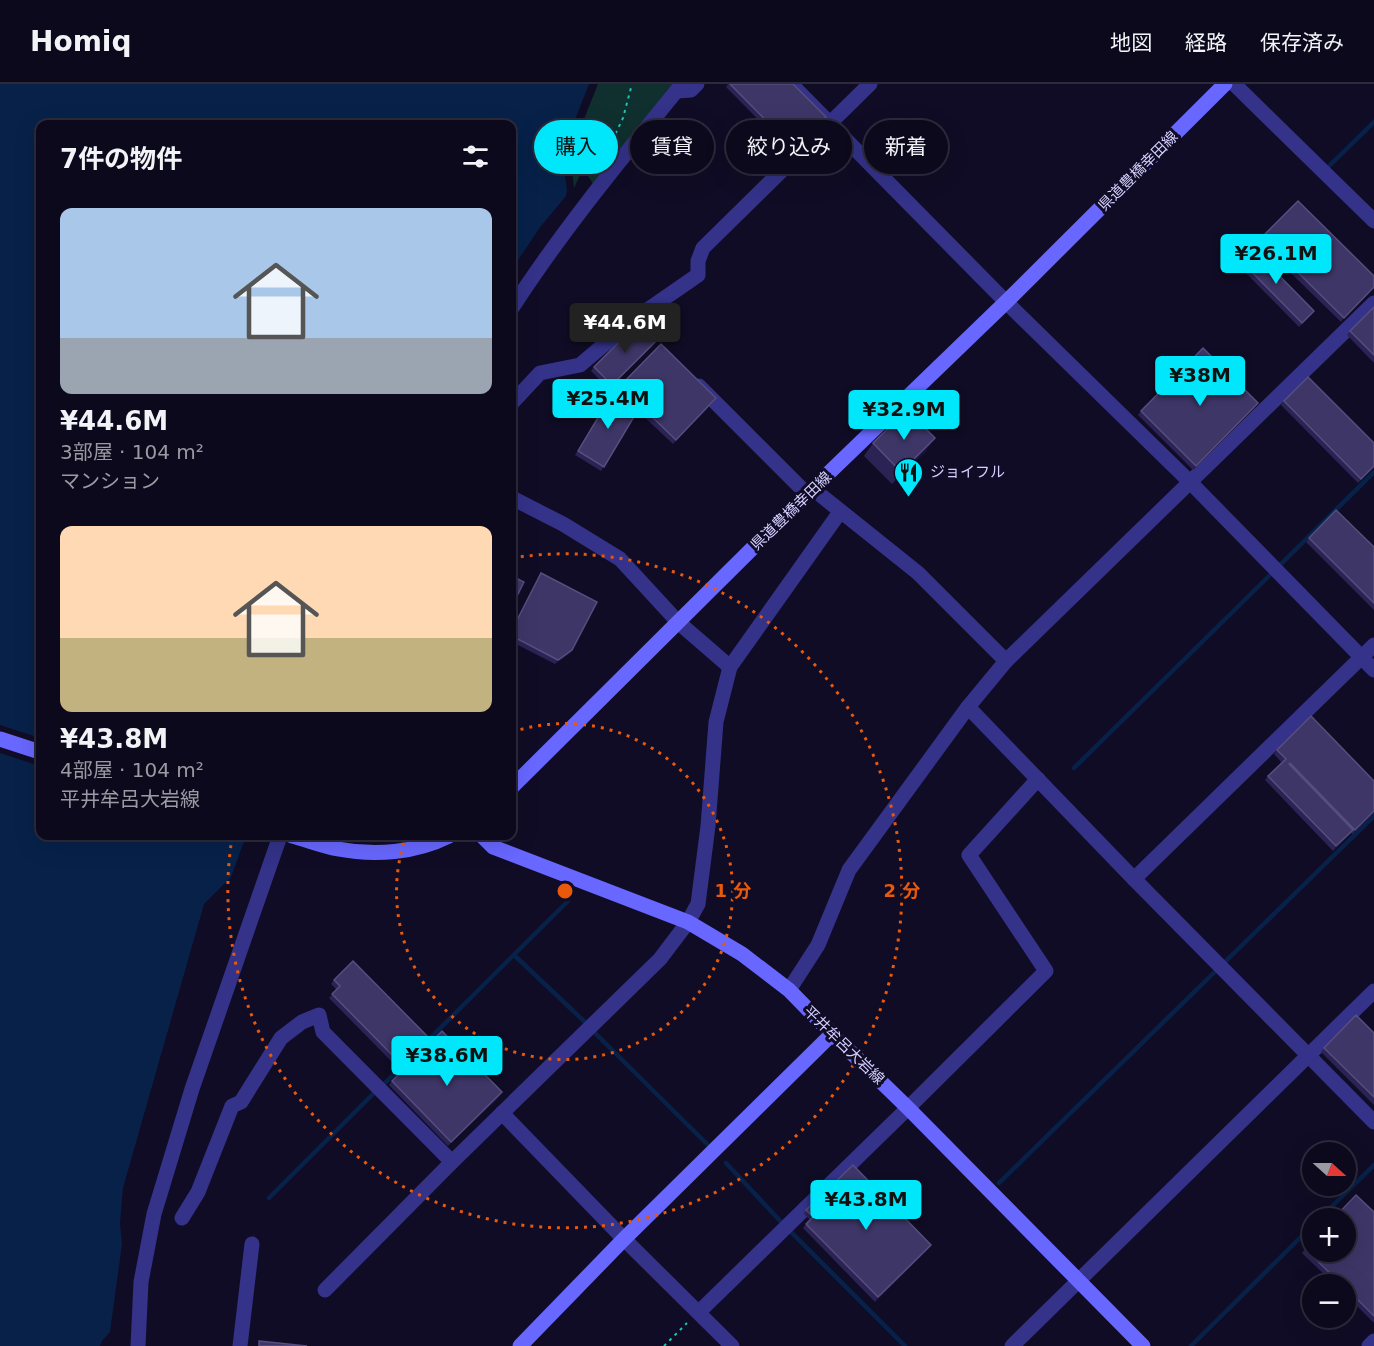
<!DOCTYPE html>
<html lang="ja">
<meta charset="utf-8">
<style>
:root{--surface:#0c091c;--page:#151225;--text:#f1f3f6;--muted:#9a9aa3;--line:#2c2a3b;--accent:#00e7fb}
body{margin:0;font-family:"DejaVu Sans","Noto Sans JP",sans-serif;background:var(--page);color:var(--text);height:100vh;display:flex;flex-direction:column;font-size:22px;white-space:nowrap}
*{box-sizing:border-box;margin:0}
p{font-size:20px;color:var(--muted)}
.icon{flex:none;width:33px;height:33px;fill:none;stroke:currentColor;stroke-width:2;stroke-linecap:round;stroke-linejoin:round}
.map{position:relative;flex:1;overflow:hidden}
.panel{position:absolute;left:36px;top:36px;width:480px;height:720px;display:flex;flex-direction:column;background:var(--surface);border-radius:12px;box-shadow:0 6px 24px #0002,0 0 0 2px var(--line)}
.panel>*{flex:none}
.guide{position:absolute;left:534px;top:36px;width:570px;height:54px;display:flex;gap:12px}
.needle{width:39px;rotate:111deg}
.fabs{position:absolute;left:1302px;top:1058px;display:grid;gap:12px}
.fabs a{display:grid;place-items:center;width:54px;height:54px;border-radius:50%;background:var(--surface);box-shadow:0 6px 24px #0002,0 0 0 2px var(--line);font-size:30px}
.price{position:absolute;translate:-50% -51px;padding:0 14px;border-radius:6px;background:var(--accent);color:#111;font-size:20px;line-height:39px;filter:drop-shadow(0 2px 3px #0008)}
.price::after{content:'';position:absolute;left:50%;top:36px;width:18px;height:14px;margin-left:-9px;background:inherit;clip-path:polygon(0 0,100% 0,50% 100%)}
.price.active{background:#222;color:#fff}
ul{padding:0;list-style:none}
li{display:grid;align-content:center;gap:12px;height:318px;padding:0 24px}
li span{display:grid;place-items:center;height:186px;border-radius:12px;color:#555}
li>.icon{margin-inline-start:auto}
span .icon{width:108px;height:108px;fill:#fffc;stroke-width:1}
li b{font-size:26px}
h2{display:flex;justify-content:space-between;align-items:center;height:72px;padding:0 24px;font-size:26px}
.tag{padding:0 21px;border-radius:27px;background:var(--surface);box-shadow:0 6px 24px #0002,0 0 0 2px var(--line);font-size:21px;line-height:54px}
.tag.active{background:var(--accent);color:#111}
header{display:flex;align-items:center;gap:36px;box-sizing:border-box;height:84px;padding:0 30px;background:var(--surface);border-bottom:2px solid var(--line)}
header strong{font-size:28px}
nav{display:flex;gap:33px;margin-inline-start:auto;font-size:21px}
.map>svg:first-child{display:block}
</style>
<header>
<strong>Homiq</strong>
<nav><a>地図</a><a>経路</a><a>保存済み</a></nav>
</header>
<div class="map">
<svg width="1374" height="1262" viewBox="0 0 1374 1262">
<rect width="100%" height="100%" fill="#100c25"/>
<polygon fill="#0f302e" points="598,0 674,0 593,100 588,92 581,89 574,104 570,70"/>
<polygon fill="#072149" points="0,0 589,0 562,69 567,106 566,112 541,142 512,185 512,40 40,40 40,752 246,752 231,793 204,820 123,1104 120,1139 122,1160 110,1248 102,1257 100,1262 0,1262"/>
<polygon fill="#100c25" points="0,641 40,654 40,682 0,669"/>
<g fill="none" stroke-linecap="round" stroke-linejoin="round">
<g stroke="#072149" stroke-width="4.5">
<polyline points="1326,85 1374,38"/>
<polyline points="1278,483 1374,388"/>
<polyline points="1074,684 1269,492"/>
<polyline points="514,871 586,939"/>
<polyline points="596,950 707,1060"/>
<polyline points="382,1002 568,817"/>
<polyline points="726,1079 783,1140"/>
<polyline points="999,1099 1374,732"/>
<polyline points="269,1114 374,1009"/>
<polyline points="1320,1134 1374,1081"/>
<polyline points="790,1147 905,1262"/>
<polyline points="1191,1262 1312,1142"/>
</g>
<g stroke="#23c0b4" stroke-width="2" stroke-dasharray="3 4.5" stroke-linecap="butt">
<polyline points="606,70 623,34 632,0"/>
<polyline points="664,1262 687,1239"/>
</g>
<g stroke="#343289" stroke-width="15">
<polyline points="791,0 1006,218 1191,399 1374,586"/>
<polyline points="1234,0 1374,137"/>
<polyline points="677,7 691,6 697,0"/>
<path d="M512,224C563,145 623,73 682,0"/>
<polyline points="699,302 807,410"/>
<polyline points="512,319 540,289 580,281 633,236 698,191 698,177 703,164 870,0"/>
<polyline points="813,405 918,489 1006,577"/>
<polyline points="512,414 563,440 620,475 678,538 730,583"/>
<polyline points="968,623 1134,795 1374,1038"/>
<polyline points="1134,795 1374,561"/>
<polyline points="789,906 818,861 849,786 968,623 1006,577 1374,219"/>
<polyline points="502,1029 624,1155 732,1262"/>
<polyline points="182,1134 198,1108 232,1022 241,1018 281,954 302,938 319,931 323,948 452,1078"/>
<polyline points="325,1206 452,1078 660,875 688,838 698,820 708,742 716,638 730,583 840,428"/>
<polyline points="699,1228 908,1024 1046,887 969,771 1038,695"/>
<polyline points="138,1262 141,1198 154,1130 192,1005 280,752"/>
<polyline points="240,1262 252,1160"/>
<polyline points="1012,1262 1374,907"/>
<polyline points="1369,1262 1374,1257"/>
</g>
<g stroke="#6867ff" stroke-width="15">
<polyline points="0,655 40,668"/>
<polyline points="512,703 807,410 1006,218 1225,0"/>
<path d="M292,752C307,756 322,762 338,765C375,772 415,769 449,752"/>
<polyline points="482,752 493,763 688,838 742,870 789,906 832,950 908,1024 1143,1262"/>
<polyline points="520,1262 624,1155 832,950"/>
</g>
</g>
<g fill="#2c2355">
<polygon points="728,0 793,0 823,37 791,69 726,3"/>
<polygon points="1262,153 1374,192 1341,238 1259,158"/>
<polygon points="1239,175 1314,227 1311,231 1299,243 1236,179"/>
<polygon points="1374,223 1374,279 1347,251 1350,247"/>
<polygon points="656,257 653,261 609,305 591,287 594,283"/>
<polygon points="620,302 713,318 673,360 638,327 601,387 575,371 609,315 638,326 617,306"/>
<polygon points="1284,317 1374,383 1358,399 1281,321"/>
<polygon points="1255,324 1193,386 1138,331 1141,327"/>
<polygon points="873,359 926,367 892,400 864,372"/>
<polygon points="1309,454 1374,463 1374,526 1306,458"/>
<polygon points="541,489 572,566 569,570 555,580 512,558 512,545"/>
<polygon points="1277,666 1374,729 1353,750 1351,749 1333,767 1265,696 1268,692 1282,679 1274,670"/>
<polygon points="334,896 425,958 398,984 329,914 337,906 331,900"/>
<polygon points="1374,949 1374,1021 1321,968 1324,964"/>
<polygon points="392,997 499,1013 448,1062 389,1001"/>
<polygon points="806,1126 928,1165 875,1218 803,1144 810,1136 804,1130"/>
<polygon points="1374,1128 1374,1239 1346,1211 1346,1200 1334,1200 1302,1169 1305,1165"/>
</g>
<g fill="#19123a">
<polygon points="826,33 823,37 791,69 794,65"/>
<polygon points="1374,203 1374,204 1341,238 1344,234"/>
<polygon points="656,257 653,261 609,305 612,301"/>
<polygon points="716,314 713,318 673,360 676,356"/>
<polygon points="1258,319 1255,324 1193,386 1196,382"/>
<polygon points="935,354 926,367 892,400 901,388"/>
<polygon points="572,566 569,570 555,580 558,576"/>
<polygon points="1374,727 1374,729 1353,750 1355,746"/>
<polygon points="1353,746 1350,750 1333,767 1336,762"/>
<polygon points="428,953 425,958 398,984 401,980"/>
<polygon points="502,1008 499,1013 448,1062 451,1058"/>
<polygon points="931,1161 928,1165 875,1218 878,1213"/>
</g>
<g fill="#3e3667" stroke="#564e7f" stroke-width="1.5">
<polygon points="730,0 793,0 826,33 794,65"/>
<polygon points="1298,117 1374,192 1374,203 1344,234 1262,153"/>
<polygon points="1251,163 1314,227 1302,239 1239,175"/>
<polygon points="1374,223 1374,271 1350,247"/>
<polygon points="638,239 656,257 612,301 594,283"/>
<polygon points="661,260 716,314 676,356 620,302"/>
<polygon points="1203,264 1258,319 1196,382 1141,327"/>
<polygon points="1308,293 1374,359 1374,382 1361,395 1284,317"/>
<polygon points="612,310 638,326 604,383 578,367"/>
<polygon points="907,326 935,354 901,388 873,359"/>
<polygon points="1336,426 1374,463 1374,519 1309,454"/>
<polygon points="541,489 597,518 572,566 558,576 512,552 512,546"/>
<polygon points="512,492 524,498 512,522"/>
<polygon points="1311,632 1374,697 1374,727 1355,746 1290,679 1289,680 1353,746 1336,762 1268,692 1286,675 1277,666"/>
<polygon points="353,877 428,953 401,980 332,910 340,902 334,896"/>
<polygon points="1356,931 1374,949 1374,1013 1324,964"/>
<polygon points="442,947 502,1008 451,1058 392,997"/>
<polygon points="853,1081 931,1161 878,1213 806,1140 813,1133 806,1126"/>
<polygon points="1356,1111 1374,1128 1374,1232 1346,1204 1346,1200 1341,1200 1305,1165 1312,1156 1312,1167 1346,1167 1346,1134 1334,1134"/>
<polygon points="259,1257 307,1262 259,1262"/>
</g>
<g fill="none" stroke="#e8590c" stroke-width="3" stroke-dasharray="3 6">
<path d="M512 648A168 168 0 1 1 406 752"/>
<path d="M512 474A337 337 0 1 1 232 754"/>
</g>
<defs>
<symbol id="restaurant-pin" viewBox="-11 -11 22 30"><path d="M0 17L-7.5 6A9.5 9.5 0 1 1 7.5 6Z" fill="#00e7fb" stroke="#100c25"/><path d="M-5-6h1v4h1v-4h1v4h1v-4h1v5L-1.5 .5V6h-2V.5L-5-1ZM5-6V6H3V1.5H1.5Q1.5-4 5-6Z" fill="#111"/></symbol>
</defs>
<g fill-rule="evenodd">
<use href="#restaurant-pin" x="892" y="372" width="33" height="45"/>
</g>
<g text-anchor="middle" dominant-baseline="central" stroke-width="6" stroke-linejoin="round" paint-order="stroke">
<g font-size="15" fill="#d5d0ff" stroke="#100c25">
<text transform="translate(1138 87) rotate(-45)">県道豊橋幸田線</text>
<text transform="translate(791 427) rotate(-44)">県道豊橋幸田線</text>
<text transform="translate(844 961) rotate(44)">平井牟呂大岩線</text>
</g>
<g font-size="15" fill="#d5d0ff" stroke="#100c25" text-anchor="start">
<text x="930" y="388">ジョイフル</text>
</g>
</g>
<circle cx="565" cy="807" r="9" fill="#e8590c" stroke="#100c25" stroke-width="3"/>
<g font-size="18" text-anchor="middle" font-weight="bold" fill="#e8590c" stroke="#100c25" stroke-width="6" stroke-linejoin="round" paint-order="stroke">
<text x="733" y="813">1 分</text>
<text x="902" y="813">2 分</text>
</g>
</svg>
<div class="fabs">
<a><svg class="needle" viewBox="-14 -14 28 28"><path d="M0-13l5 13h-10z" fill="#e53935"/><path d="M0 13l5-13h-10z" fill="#9a9aa3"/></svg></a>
<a>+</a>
<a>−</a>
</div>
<b class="price" style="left:1276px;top:201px">¥26.1M</b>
<b class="price active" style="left:625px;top:270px">¥44.6M</b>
<b class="price" style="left:1200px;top:323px">¥38M</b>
<b class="price" style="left:608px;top:346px">¥25.4M</b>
<b class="price" style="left:904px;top:357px">¥32.9M</b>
<b class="price" style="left:447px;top:1003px">¥38.6M</b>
<b class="price" style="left:866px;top:1147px">¥43.8M</b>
<div class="guide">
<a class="tag active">購入</a>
<a class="tag">賃貸</a>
<a class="tag">絞り込み</a>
<a class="tag">新着</a>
</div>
<section class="panel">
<h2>7件の物件<svg class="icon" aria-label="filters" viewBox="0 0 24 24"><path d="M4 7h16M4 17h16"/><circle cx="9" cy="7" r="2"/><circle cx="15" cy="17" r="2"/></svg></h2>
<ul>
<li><span style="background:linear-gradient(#a9c7e8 70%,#9aa5b1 0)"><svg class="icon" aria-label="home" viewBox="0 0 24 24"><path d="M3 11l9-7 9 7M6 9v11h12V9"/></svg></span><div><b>¥44.6M</b><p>3部屋 · 104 m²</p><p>マンション</p></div></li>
<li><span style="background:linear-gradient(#ffd9b3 60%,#c2b280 0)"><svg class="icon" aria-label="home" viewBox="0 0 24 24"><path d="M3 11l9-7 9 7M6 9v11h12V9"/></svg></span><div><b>¥43.8M</b><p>4部屋 · 104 m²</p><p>平井牟呂大岩線</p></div></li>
</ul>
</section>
</div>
